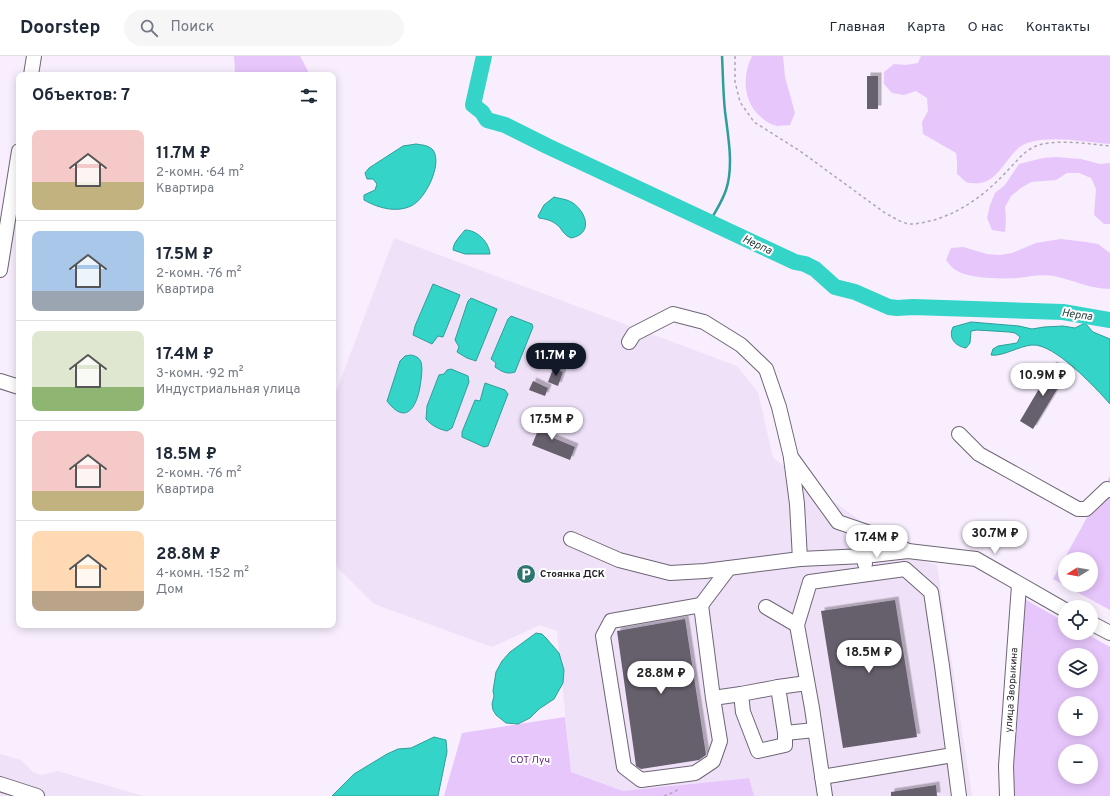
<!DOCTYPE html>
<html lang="ru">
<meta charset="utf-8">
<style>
:root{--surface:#fff;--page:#f6f6f7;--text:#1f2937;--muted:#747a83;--line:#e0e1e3;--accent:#111827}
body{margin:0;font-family:Overpass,sans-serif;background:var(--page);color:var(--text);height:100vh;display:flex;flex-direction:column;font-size:15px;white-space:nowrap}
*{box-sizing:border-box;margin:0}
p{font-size:13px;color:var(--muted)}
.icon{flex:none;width:22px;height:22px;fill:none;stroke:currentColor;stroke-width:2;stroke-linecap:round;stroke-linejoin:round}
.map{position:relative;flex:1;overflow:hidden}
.side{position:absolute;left:16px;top:16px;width:320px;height:556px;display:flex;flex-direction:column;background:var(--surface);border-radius:8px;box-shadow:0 2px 10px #0003}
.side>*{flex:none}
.needle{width:26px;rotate:259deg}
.buttons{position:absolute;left:1058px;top:496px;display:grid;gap:8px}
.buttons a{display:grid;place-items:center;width:40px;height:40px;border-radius:50%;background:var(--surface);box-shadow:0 2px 10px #0003;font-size:20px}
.price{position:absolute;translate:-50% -34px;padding:0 9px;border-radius:14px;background:#fff;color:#222;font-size:13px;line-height:26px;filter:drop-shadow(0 1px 2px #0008)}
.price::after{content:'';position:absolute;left:50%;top:24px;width:12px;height:9px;margin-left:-6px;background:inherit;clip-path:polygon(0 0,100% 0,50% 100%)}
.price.on{background:var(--accent);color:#fff}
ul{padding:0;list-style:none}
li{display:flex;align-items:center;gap:12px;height:100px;padding:0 16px}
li+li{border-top:1px solid var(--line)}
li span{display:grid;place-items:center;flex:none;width:112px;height:80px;border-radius:8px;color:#555}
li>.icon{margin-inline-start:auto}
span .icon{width:48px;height:48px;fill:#fffc;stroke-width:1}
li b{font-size:17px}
h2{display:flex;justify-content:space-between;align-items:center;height:48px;padding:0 16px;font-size:17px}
header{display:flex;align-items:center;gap:24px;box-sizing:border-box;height:56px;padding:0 20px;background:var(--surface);border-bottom:1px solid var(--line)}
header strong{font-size:19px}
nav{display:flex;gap:22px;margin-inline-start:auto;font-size:14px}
.search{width:280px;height:36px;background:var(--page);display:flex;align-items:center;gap:10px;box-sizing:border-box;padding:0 14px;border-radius:22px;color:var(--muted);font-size:15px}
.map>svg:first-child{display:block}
</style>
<header>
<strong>Doorstep</strong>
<div class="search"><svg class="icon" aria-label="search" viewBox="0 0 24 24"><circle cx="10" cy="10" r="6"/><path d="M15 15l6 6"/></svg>Поиск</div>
<nav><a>Главная</a><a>Карта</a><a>О нас</a><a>Контакты</a></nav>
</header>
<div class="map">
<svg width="1110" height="740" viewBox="0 0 1110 740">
<defs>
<filter id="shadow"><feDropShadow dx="3.5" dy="-3.5" stdDeviation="0" flood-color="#0004"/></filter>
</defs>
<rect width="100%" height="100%" fill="#f8eefe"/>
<g fill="#efe1f8">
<polygon points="394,182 737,310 758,336 773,402 914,503 937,509 972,740 754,740 748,722 623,735 571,716 557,575 540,569 492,591 374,548 333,507 333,344"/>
<polygon points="0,698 21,704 33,716 41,719 58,715 143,740 0,740"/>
</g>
<g fill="#e7c6fc" fill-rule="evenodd">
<polygon points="234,0 300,0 310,19 232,19 235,15"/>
<path d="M752,0H783L785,21L795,57L790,69C786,69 781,70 778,70C771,69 765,65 761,61C743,46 742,20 752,0Z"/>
<path d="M921,0H1110V88C1084,86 1053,79 1027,87C1007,94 999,132 972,127C970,127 968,127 966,126C963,124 960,120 957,118V105L956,97L923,78L922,66L928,55L927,42L916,35L904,39L892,37L884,28V16L894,8L906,9L918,7Z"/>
<polygon points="1056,101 1081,103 1100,108 1110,107 1110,168 1104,168 1094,159 1096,133 1091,122 1079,117 1067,117 1056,124 1031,126 1021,132 1011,140 1005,151 1006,164 1005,176 992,174 987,162 990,149 995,137 1005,129 1019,108 1043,102"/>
<path d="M1061,183L1086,186L1098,188L1110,197V233C1090,233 1073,224 1054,220C1041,218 1029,221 1017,222C1001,223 967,223 954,213C951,211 949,207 946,204L951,192L963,191L987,198L1000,199L1012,197L1036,187Z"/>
<path d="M1110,420V554L1053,523ZM1065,503H1091V529H1065Z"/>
<path d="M1021,541L1065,566V577H1085L1110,591V740H1011ZM1065,599H1091V625H1065ZM1065,647H1091V673H1065ZM1065,695H1091V721H1065Z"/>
<polygon points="565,661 571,716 623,735 749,722 754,740 444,740 462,677"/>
</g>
<g fill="#34d4c9" stroke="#2f9e98">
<path d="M416,88C422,89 428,89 433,94C443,108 425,144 411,150C396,157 378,152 364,144V139L375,134L377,128L373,123H367L365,117L369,112L403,90Z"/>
<path d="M554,141C561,143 567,143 573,147C587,157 593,178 571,182C562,178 562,172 556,168C551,164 545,163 539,162L538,160L544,149Z"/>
<path d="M465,174C477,174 489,186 490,198H465L453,194C453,187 460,180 465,174Z"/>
<polygon points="433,228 460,239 443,281 438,280 432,288 413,279 415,270"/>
<polygon points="471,242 497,253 476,305 467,302 457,296 459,291 455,284 468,245"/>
<path d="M511,260L532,268L533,271L515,316C507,319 501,315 495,311L496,307L491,303L508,263Z"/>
<path d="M971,266L1019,270L1032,273L1044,271L1063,270L1075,272L1085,267L1093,276L1110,283V348C1096,332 1054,287 1032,289C1019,290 1002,301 991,299L993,293L998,290L1017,287L1020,281L1015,277L1009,276L977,274L971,275L970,287L966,292C955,290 948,282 953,271Z"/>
<path d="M411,299C415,300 419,301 421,306C423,313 421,324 420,331C416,353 405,369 387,345L400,305L405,300Z"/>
<path d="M451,313L468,320L469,326L452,372L447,375C438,373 431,369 426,363L427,350L439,319L444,318L447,314Z"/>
<polygon points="485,327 505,334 508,338 488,390 484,391 462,381 462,376 475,344 480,345"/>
<polygon points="536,577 542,578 546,582 559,597 564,614 563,627 554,643 539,653 530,662 518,668 506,667 496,659 493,654 492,648 494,640 493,635 496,616 502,605 510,596"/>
<polygon points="434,681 446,684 447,696 438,740 332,740 354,718 387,698 398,693 411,692"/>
</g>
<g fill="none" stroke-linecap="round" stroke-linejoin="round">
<path stroke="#2f9e98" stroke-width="2.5" d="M709,167C715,156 722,146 726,134C734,110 728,80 725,55C723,37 723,18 722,0"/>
<polyline stroke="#34d4c9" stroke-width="16" points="484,0 473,49 482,56 487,64 505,69 547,90 795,206 805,208 815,213 835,231 855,236 889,251 897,252 913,251 1063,256 1110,264"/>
</g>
<g fill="#665e6c" filter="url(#shadow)">
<rect x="867" y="20" width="11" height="33"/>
<polygon points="1053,309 1067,317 1033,373 1020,365"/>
<polygon points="553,313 563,316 558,330 548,326"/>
<polygon points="533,325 548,332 545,340 529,334"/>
<polygon points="543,362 556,367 551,381 575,391 570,404 532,389"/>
<polygon points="895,544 917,681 843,692 821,555"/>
<polygon points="685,563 706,699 699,704 641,713 636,710 617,575"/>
<polygon points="936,729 937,740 891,740 891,736"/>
</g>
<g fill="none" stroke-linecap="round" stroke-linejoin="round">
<defs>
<g id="minor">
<polyline points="31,19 34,0"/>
<polyline points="0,214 19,95"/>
<polyline points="629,286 634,278 673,258 704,266 741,289 766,313 779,351 791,401 838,466 876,479 908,495"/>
<polyline points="0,325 19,331"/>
<polyline points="959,378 979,398 1078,453 1086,453 1107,433 1110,434"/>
<polyline points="791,402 797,448 800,503"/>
<polyline points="571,483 619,504 670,517 705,515 800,503 864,500"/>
<polyline points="865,508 864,500 908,495 976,503 1065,554"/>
<polyline points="701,549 729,512"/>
<polyline points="766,551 797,569"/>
<polyline points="1091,567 1110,577"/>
<polyline points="807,627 778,631 785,677 815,674"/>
<polyline points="778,631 741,638 743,656 758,695 785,689 785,677"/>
<polyline points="713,642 720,685 713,705 695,717 641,724 624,711 603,580 611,565 701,549 713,642 741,638"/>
<polyline points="822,721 953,699"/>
<polyline points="0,728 37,740"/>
<polyline points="825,740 812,652 797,569 810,526 905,513 931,536 942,610 959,740"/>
<polyline points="1007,740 1006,710 1019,529"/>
</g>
</defs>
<use href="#minor" stroke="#6e6674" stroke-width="16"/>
<g stroke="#aea6b2" stroke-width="1.5" stroke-dasharray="3 3" stroke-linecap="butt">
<path d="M735,0V26L740,46L754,66L800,95L885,157C893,161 901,167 910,168C918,168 926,166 934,164C964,155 988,136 1009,113C1017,105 1023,96 1034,91C1053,82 1089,88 1110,90"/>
<polyline points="664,740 674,736 679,733"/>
</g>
<use href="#minor" stroke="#fff" stroke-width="14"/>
</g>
<defs>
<symbol id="parking-disc" viewBox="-11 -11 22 22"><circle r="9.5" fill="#2d7670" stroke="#fff"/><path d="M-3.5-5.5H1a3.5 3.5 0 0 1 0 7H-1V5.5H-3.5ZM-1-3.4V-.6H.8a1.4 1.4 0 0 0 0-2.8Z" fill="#fff"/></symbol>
</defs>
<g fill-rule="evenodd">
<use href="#parking-disc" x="515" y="507" width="22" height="22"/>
</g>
<g text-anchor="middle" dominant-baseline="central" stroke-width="4" stroke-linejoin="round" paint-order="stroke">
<g font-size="10" font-weight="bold" fill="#221f24" stroke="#fff" text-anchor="start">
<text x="540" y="518">Стоянка ДСК</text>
</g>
<g font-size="10" fill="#221f24" stroke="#fff">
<text transform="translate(1012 634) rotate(-86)">улица Зворыкина</text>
</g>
<g font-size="10" fill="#5c1a7b" stroke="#fff">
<text x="530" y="704">СОТ Луч</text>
</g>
<g font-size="11" font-style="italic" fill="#1e3735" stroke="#fff">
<text transform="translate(757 189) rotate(25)">Нерпа</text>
<text transform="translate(1077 259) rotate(8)">Нерпа</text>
</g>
</g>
</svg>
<div class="buttons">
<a><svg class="needle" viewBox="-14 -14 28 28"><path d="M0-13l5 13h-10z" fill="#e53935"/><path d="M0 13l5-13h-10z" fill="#747a83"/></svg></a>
<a><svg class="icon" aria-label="locate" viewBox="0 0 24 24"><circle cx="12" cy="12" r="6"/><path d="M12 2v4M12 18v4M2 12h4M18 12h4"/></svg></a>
<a><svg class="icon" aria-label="layers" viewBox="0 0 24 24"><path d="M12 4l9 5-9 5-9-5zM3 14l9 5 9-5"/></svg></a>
<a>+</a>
<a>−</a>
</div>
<b class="price on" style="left:556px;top:321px">11.7M ₽</b>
<b class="price" style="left:1043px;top:341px">10.9M ₽</b>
<b class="price" style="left:552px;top:385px">17.5M ₽</b>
<b class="price" style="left:995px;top:499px">30.7M ₽</b>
<b class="price" style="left:877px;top:503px">17.4M ₽</b>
<b class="price" style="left:869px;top:618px">18.5M ₽</b>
<b class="price" style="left:661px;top:639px">28.8M ₽</b>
<section class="side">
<h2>Объектов: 7<svg class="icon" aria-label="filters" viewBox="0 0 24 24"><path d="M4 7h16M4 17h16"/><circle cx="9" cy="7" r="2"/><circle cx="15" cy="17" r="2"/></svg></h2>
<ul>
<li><span style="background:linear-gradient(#f6c9c9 65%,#c2b280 0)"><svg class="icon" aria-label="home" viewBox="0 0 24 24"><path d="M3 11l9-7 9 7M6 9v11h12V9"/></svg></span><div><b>11.7M ₽</b><p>2-комн. · 64 m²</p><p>Квартира</p></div></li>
<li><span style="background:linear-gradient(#a9c7e8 75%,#9aa5b1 0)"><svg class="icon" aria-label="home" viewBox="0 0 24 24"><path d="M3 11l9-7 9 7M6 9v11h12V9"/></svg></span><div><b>17.5M ₽</b><p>2-комн. · 76 m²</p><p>Квартира</p></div></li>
<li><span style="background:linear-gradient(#dfe7d0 70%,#8fb573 0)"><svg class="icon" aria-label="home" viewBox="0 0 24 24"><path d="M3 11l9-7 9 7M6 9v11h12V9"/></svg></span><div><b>17.4M ₽</b><p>3-комн. · 92 m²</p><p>Индустриальная улица</p></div></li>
<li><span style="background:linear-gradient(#f6c9c9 75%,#c2b280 0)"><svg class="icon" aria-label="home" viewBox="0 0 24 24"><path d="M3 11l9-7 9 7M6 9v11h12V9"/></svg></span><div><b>18.5M ₽</b><p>2-комн. · 76 m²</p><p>Квартира</p></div></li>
<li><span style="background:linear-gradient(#ffd9b3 75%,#b9a48a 0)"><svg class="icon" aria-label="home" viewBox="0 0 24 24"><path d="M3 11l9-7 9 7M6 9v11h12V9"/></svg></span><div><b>28.8M ₽</b><p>4-комн. · 152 m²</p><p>Дом</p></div></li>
</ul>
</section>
</div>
